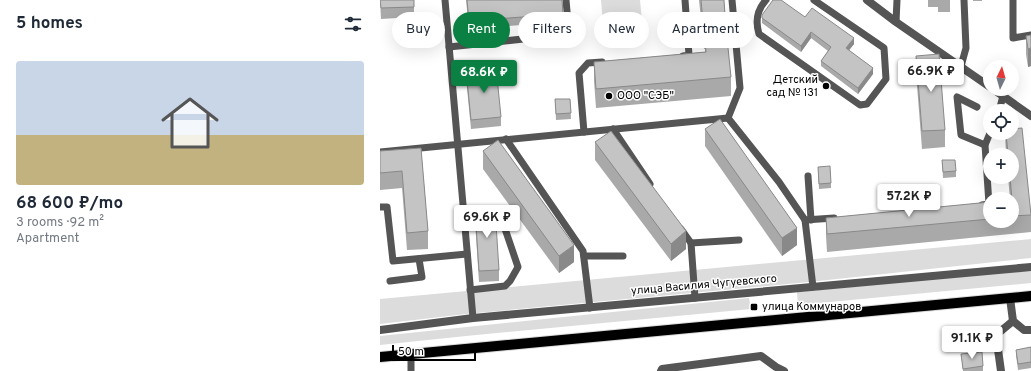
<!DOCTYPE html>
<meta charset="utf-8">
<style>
:root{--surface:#fff;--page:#f6f6f7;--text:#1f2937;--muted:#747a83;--line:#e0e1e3;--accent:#0b8043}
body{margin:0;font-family:Overpass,sans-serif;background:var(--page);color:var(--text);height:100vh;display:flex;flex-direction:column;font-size:15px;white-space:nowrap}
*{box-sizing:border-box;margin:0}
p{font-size:13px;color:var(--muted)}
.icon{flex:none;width:22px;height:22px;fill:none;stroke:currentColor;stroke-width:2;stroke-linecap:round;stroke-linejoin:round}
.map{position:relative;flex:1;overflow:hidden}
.details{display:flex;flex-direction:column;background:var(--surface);width:380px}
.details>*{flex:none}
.hud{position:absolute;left:12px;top:12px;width:380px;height:36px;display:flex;gap:8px}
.needle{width:26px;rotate:5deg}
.tools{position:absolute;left:603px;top:60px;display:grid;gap:8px}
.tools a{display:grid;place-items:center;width:36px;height:36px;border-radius:50%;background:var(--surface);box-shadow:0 4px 16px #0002;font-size:20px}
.scale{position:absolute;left:12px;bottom:10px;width:84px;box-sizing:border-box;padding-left:4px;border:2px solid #000;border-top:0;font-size:11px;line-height:14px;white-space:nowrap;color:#000;-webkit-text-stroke:3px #fff;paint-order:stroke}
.price{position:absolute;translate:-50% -34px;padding:0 9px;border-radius:4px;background:#fff;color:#222;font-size:13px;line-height:26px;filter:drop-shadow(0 1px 2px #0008)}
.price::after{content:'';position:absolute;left:50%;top:24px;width:12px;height:9px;margin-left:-6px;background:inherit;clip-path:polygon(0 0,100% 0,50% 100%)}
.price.active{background:var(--accent);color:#fff}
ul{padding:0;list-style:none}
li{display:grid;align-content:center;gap:8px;height:212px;padding:0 16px}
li+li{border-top:1px solid var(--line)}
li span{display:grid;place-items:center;height:124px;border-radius:4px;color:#555}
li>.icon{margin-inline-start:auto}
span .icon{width:72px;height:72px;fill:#fffc;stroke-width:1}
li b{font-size:17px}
h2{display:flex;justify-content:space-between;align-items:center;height:48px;padding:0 16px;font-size:17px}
.tag{padding:0 14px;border-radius:18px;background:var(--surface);box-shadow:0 4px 16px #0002;font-size:14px;line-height:36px}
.tag.active{background:var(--accent);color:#fff}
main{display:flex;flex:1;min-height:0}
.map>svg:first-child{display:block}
</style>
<main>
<section class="details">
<h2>5 homes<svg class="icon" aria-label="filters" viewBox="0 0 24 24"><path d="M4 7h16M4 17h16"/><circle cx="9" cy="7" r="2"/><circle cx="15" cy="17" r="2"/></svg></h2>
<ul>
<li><span style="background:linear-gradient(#c9d6e8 60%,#c2b280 0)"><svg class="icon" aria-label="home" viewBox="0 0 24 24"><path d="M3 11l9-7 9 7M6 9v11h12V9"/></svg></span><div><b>68 600 ₽/mo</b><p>3 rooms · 92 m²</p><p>Apartment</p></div></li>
</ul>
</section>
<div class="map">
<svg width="651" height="371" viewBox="0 0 651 371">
<rect width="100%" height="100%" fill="#fff"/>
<g fill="#dcdcdc">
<polygon points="221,0 260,0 263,32 224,35"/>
<polygon points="651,239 651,258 429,282 86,314 0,324 0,299"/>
<polygon points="651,270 651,283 418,305 417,292"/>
<polygon points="369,298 371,309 86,336 0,345 0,336"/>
</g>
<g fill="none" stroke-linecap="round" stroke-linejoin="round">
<defs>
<polyline id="primary" points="0,357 651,296"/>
</defs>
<use href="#primary" stroke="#dbdbdb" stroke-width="12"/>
<g stroke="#555" stroke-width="7">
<polyline points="65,0 93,318"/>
<path d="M386,0C377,10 375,21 379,34L480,105L487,104L506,79L504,48L434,0"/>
<polyline points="633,0 633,38 651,35"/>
<polyline points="516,22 517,0"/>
<polyline points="69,47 189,34 186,0"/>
<polyline points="303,56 309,55 305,0"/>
<polyline points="581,66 586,48 584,0"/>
<polyline points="597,107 577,97 581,135 605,145"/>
<polyline points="619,111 623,96"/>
<polyline points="348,118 399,182 425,220 433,287"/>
<polyline points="348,118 360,88 352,0"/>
<polyline points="233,129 270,184"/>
<polyline points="204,132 199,73 208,63 222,62"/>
<polyline points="126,139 203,251 210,308"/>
<polyline points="0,152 348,118"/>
<polyline points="428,176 431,220"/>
<polyline points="602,205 609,204 605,145 610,133"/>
<polyline points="0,207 7,207 13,261 87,254"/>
<polyline points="84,216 112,211 121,217 138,267 130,281 125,286 90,290"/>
<polyline points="425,220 454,218"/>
<polyline points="301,229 311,243 315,298"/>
<polyline points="311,243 359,240"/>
<polyline points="204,256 243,256"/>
<polyline points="10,281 42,277 39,259"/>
<polyline points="31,354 31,371"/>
</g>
<g stroke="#555" stroke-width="8">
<polyline points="487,0 516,22 610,87"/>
<polyline points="613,89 651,116"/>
<polyline points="630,298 633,321 644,330 651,330"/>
<polyline points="0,330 93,318 651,267"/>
<polyline points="281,371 282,369 381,356 396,367 404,371"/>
<polyline points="621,371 616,335 633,321"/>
</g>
<use href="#primary" stroke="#000" stroke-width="10"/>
</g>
<g fill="#a9a9a9">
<polygon points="0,0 34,7 34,17 1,19"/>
<polygon points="86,0 182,0 183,22 89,29"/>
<polygon points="319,0 344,0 346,30 346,38 351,77 351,96 216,108 214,81 214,62 325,52 325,49 324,49"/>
<polygon points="548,0 570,0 570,12 558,12 558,7 548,7"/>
<rect x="593" y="0" width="9" height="1"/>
<polygon points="382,15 425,17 474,44 469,50 493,74 478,94 441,66 441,61 448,51 431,38 421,52 382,23"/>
<polygon points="651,35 651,66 648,67 646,54 646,36"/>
<polygon points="536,56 565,130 565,147 542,149 536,73"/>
<polygon points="86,70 121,117 121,126 91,129 86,78"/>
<polygon points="175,99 190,99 191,119 176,120"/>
<polygon points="325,129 417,245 402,256 325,146"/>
<polygon points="625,133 632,133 651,215 651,232 447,252 446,236 446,218 610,202 610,221 632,221 632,199 630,199 628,177 632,177 632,155 626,155"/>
<polygon points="215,142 306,249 291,261 215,160"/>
<polygon points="41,148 48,231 48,249 27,250 22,188 0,190 0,151"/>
<polygon points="103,151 194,262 179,273 103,169"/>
<polygon points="562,160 576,171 576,177 563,178"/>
<polygon points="438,167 451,183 451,188 439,189"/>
<polygon points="95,210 119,270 119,281 99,282 95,221"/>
<polygon points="651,347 651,368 638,370 636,355 636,350"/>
<polygon points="581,354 603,366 603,371 583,371"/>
</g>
<g fill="#898989">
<polygon points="431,32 431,38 421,52 421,46"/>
<polygon points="474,38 474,44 466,54 466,48"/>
<polygon points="651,48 651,66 648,67 648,49"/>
<polygon points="493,68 493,74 478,94 478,88"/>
<polygon points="417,228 417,245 402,256 402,238"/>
<polygon points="306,231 306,249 291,261 291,244"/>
<polygon points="194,245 194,262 179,273 179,256"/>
</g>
<g fill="#c4c4c4" stroke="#898989">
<polygon points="0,0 34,0 34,7 1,8"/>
<polygon points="87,0 182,0 183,14 89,21"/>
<polygon points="321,0 344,0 346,30 324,32"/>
<polygon points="393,0 401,0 425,17 432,8 474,38 466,48 493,68 478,88 441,61 451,47 431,32 421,46 382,18 382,15"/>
<polygon points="651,35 651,48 648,49 646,36"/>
<polygon points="347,38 351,77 216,89 214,62 326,52 325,40"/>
<polygon points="559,54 565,130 542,131 536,56"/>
<polygon points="116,67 121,117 91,120 86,70"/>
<polygon points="175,99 190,99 191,113 176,114"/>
<polygon points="340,119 417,228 402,238 325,129"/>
<polygon points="642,128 651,215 632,216 632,200 630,177 632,177 632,155 628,155 626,133 632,133 632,129"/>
<polygon points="231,131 306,231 291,244 215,142"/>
<polygon points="118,140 194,245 179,256 103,151"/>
<polygon points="41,148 48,231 27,233 22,171 0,173 0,151"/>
<polygon points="562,160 575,160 576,171 563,172"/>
<polygon points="450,166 451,183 439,184 438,167"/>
<polygon points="610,202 610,219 447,234 446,218"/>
<polygon points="113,207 115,208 119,270 99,271 95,210"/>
<polygon points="651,347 651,362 638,364 636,350"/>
<polygon points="602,352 603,366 583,369 581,354"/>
</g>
<g fill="#000" stroke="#fff" stroke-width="1.5">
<circle cx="446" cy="86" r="4"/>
<circle cx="229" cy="96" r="4"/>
<rect x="370" y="303" width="8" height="8" rx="2"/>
</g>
<g text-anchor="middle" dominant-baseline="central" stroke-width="3" stroke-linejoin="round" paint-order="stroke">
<g font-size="11" fill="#000" stroke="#fff" text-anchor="start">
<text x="438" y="80" text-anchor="end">Детский<tspan x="438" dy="13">сад № 131</tspan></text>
<text x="237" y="96">ООО "СЭБ"</text>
<text x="382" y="307">улица Коммунаров</text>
</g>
<g font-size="11" fill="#000" stroke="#fff">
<text transform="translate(324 285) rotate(-5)">улица Василия Чугуевского</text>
</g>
</g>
</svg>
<div class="tools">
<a><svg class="needle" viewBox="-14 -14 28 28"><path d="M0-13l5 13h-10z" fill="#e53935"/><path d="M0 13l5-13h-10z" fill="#747a83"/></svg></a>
<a><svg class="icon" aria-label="locate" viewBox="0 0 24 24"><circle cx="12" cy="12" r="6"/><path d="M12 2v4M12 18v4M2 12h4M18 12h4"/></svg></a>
<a>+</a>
<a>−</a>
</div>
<div class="scale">50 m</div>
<b class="price" style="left:551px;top:93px">66.9K ₽</b>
<b class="price active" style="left:104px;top:94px">68.6K ₽</b>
<b class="price" style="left:529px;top:218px">57.2K ₽</b>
<b class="price" style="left:107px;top:239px">69.6K ₽</b>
<b class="price" style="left:592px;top:360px">91.1K ₽</b>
<div class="hud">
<a class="tag">Buy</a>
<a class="tag active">Rent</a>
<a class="tag">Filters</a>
<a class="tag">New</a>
<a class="tag">Apartment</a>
</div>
</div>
</main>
